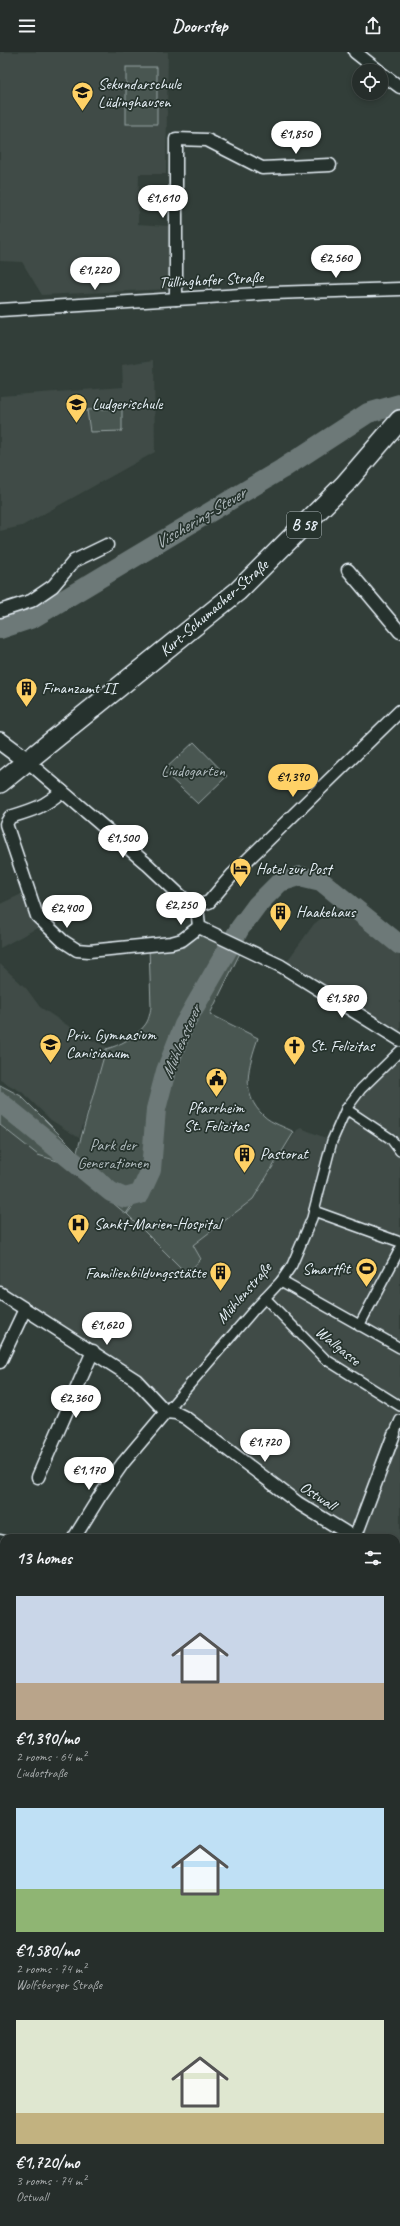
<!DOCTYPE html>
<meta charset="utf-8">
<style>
:root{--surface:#262e2b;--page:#323a37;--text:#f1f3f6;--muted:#a4a8a9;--line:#424a47;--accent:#ffd166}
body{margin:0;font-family:Caveat,sans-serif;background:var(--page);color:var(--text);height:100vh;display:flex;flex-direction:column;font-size:15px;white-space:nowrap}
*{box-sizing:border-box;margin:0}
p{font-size:13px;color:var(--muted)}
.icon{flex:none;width:22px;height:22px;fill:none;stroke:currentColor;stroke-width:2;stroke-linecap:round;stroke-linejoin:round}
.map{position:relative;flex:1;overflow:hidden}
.details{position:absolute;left:0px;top:1482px;width:400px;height:692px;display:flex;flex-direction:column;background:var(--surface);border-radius:12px 12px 0 0;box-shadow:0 2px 6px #0003,0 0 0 1px var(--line)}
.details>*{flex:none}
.fabs{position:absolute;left:352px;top:12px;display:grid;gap:8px}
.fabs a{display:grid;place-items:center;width:36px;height:36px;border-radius:50%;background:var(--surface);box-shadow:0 2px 6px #0003,0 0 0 1px var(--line);font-size:20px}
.price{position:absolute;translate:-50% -34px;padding:0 9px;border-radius:14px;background:#fff;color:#222;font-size:13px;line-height:26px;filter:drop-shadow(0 1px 2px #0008)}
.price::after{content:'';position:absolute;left:50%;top:24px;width:12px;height:9px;margin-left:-6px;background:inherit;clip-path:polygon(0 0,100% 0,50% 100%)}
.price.current{background:var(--accent);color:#111}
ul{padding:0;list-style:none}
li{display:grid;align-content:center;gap:8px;height:212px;padding:0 16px}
li span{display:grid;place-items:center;height:124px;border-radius:0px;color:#555}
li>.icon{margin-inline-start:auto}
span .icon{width:72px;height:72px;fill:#fffc;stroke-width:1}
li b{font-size:17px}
h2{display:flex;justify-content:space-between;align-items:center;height:48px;padding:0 16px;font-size:17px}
header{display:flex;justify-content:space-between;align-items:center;height:52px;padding:0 16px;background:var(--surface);font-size:18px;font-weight:700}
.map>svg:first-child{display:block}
</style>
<header><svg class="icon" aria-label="menu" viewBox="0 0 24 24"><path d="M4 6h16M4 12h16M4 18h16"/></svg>Doorstep<svg class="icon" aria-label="share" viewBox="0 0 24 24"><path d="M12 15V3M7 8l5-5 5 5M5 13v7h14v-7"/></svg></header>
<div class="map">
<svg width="400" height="2174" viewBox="0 0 400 2174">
<rect width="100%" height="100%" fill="#323e39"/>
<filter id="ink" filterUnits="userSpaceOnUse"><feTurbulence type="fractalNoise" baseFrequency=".025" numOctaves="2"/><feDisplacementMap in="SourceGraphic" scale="8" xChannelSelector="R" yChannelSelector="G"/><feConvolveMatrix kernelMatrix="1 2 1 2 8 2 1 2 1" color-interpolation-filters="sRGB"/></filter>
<g filter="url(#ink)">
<g fill="#3f4b46">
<polygon points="0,0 168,0 166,122 139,122 138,172 169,174 170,237 42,243 22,210 0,209"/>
<polygon points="154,308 155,400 22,474 0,479 0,344 123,335 122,313"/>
<polygon points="26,840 39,875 0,896 0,852"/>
<polygon points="339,852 400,900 400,988 282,916 314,872"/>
<polygon points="0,912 26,936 40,955 85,985 107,995 79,1086 51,1068 22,1040 0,1028"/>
<polygon points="400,1000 400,1502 396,1501 396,1486 359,1486 176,1360 136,1326 0,1238 0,1074 38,1103 67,1112 126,1162 188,1223 202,1207 193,1193 253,1147 297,1078 301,1076 333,1089 346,1057"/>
<polygon points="396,1670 400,1671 400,2005 396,2005"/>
</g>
<g fill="#495651" stroke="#98a4a4">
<rect x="126" y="15" width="31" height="57"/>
<polygon points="122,356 122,379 90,380 87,358"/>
<polygon points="194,690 227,724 198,752 163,719"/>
<path d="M196,881L226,894L182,971L163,1018L152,1058L148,1116L139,1142L126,1162L67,1112L38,1103L0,1073V1033L21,1044L77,1100L106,997C119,994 137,984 145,973C149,968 150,961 151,955L149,895Z"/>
<path d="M231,896L240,901L210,962L258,986C249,1013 239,1041 264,1064C271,1071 285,1075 294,1080L253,1147L193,1193L201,1207L187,1222L127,1162L142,1143L154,1118L159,1057L169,1018L188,974Z"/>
</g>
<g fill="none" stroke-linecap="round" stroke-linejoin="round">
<g stroke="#6d7978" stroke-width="20">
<polyline points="0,577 33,566 282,417 368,361 400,352"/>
<polyline points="0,1050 111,1140 125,1146 140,1142 151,1118 156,1057 166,1019 184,973 240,876 257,853 280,830 300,824 321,829 400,893"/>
</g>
<defs>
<g id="pedestrian">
<polyline points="346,1057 391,1087 400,1099"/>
<polyline points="314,1159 400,1190"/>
<polyline points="281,1229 400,1296"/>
<polyline points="265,1246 325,1307 400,1354"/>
<polyline points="359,1274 400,1197"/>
<polyline points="166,1360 252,1260 281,1229 292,1213 312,1166 332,1089 346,1057 361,1037 400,999"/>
<polyline points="394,1382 400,1368"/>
</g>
<g id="minor">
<polyline points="355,0 379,19"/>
<polyline points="381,21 400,35"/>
<polyline points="176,247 176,87 207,88 262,116 330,113"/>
<polyline points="0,258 272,241 400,237"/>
<polyline points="348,518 400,580"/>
<polyline points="0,559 31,549 53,534 74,509 107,493"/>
<polyline points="27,709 148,813 183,846 197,854"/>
<path d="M62,739C44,755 33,758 10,765L6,772L37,864L63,889L77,898L89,899L171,891L182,888L199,875"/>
<polyline points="197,854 209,850 233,822 400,659"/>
<polyline points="197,854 199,875 281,914 400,988"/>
<polyline points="0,1241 136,1328 166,1360"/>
<polyline points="0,1310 25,1257"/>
<polyline points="166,1360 176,1361 186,1366 298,1451 355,1486"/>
<polyline points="38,1425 93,1299"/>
<polyline points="74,1486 100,1444 123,1411 166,1360"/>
<polyline points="355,1486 394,1382"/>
<polyline points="0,1489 4,1490"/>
<polyline points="396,1502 400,1503"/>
<polyline points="0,1617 4,1618"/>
<polyline points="0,1943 4,1944"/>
<polyline points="396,2006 400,2006"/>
<polyline points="0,2048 4,2039"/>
<polyline points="396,2149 400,2150"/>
<polyline points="166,2174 168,2170"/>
<polyline points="294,2174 295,2170"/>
</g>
<polyline id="tertiary" points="0,1779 4,1772"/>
<polyline id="secondary" points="0,689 27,709"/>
<g id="primary">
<polyline points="0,731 238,539 345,432 400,368"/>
<polyline points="0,1764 4,1765"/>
<polyline points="396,1823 400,1823"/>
</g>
</defs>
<use href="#pedestrian" stroke="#e8f1f8" stroke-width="12"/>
<use href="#minor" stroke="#e8f1f8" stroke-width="15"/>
<use href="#tertiary" stroke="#e8f1f8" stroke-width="18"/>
<use href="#secondary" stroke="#e8f1f8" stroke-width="20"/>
<use href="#primary" stroke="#e8f1f8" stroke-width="22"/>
<use href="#pedestrian" stroke="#26332d" stroke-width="9"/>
<use href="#minor" stroke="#26332d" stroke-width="12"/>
<use href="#tertiary" stroke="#26332d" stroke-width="15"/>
<use href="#secondary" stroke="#26332d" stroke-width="17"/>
<use href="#primary" stroke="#26332d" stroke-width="19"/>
</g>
</g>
<defs>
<symbol id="school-pin" viewBox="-11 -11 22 30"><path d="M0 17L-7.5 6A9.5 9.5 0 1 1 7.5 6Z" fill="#ffd166" stroke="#26332d"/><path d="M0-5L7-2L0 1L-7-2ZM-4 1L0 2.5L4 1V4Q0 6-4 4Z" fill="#111"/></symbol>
<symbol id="building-pin" viewBox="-11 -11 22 30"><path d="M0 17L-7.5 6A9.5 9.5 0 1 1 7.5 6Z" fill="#ffd166" stroke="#26332d"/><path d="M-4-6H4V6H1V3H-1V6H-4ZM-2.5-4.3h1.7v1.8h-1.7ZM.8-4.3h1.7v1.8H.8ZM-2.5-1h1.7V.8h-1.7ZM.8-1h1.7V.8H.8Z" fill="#111"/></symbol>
<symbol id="hotel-pin" viewBox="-11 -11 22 30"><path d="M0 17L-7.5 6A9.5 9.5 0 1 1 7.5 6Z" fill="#ffd166" stroke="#26332d"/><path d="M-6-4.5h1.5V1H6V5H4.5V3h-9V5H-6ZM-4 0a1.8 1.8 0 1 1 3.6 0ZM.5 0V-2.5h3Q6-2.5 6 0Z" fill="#111"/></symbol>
<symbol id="church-pin" viewBox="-11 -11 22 30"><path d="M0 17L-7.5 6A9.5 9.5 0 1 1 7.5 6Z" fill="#ffd166" stroke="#26332d"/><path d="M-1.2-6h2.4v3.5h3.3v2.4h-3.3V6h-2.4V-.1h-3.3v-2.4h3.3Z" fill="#111"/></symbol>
<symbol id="civic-pin" viewBox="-11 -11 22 30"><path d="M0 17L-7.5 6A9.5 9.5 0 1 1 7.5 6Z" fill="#ffd166" stroke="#26332d"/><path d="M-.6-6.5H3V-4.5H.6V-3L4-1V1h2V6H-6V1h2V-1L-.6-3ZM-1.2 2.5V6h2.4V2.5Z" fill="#111"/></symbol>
<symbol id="hospital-pin" viewBox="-11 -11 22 30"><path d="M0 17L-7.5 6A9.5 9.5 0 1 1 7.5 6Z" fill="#ffd166" stroke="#26332d"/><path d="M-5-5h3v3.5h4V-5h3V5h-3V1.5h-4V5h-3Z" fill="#111"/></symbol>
<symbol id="stadium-pin" viewBox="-11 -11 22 30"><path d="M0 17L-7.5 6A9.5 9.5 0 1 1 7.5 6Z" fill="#ffd166" stroke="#26332d"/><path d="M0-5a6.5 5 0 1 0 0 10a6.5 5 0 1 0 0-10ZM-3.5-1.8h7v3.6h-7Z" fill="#111"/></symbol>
</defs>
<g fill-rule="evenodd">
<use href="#school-pin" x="70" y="28" width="25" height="34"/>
<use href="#school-pin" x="64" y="340" width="25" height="34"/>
<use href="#building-pin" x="14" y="624" width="25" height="34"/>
<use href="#hotel-pin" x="228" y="804" width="25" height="34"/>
<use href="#building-pin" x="268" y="848" width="25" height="34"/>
<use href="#school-pin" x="38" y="980" width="25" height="34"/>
<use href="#church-pin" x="282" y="982" width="25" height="34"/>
<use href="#civic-pin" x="204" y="1014" width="25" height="34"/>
<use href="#building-pin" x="232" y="1090" width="25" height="34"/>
<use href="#hospital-pin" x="66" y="1160" width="25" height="34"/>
<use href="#stadium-pin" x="354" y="1204" width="25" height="34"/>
<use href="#building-pin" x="208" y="1208" width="25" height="34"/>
</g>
<g text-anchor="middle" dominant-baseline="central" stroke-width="3.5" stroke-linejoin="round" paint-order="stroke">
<rect fill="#26332d" stroke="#aeb8bb" stroke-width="1" x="287" y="460" width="34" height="26" rx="3"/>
<g font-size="15" font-weight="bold" fill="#e8f1f8">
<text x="304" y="473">B 58</text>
</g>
<g font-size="16" fill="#e8f1f8" stroke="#26332d" text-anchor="start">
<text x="98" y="32">Sekundarschule<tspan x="98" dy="18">Lüdinghausen</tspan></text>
<text x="92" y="352">Ludgerischule</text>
<text x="42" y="636">Finanzamt II</text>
<text x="256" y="817">Hotel zur Post</text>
<text x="296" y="860">Haakehaus</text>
<text x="66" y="983">Priv. Gymnasium<tspan x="66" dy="18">Canisianum</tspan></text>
<text x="310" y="994">St. Felizitas</text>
<text x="216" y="1056" text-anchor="middle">Pfarrheim<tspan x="216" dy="18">St. Felizitas</tspan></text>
<text x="260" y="1102">Pastorat</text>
<text x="94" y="1172">Sankt-Marien-Hospital</text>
<text x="350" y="1217" text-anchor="end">Smartfit</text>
<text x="206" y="1221" text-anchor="end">Familienbildungsstätte</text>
</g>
<g font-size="16" fill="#e8f1f8" stroke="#26332d">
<text transform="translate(211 228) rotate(-3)">Tüllinghofer Straße</text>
<text transform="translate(214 556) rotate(-41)">Kurt-Schumacher-Straße</text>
<text transform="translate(244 1241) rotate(-49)">Mühlenstraße</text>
<text transform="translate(338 1294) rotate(39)">Wallgasse</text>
<text transform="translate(318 1444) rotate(33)">Ostwall</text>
</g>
<g font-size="16" fill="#b0bbbe" stroke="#26332d">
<text x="193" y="719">Liudogarten</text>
<text x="113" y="1093">Park der<tspan x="113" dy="18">Generationen</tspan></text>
</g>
<g font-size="17" font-style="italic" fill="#b1bbbe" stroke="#26332d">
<text transform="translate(200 466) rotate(-31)">Vischering-Stever</text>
<text transform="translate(181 990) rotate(-67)">Mühlenstever</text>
</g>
</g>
</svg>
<div class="fabs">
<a><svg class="icon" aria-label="locate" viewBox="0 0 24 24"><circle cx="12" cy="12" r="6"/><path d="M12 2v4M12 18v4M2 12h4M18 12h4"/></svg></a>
</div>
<b class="price" style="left:296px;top:103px">€1,850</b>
<b class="price" style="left:163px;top:167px">€1,610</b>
<b class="price" style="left:336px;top:227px">€2,560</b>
<b class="price" style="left:95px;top:239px">€1,220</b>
<b class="price current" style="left:293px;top:746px">€1,390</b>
<b class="price" style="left:123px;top:807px">€1,500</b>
<b class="price" style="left:181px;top:874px">€2,250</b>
<b class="price" style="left:67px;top:877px">€2,400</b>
<b class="price" style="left:342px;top:967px">€1,580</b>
<b class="price" style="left:107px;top:1294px">€1,620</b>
<b class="price" style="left:76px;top:1367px">€2,360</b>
<b class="price" style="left:265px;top:1411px">€1,720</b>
<b class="price" style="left:89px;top:1439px">€1,170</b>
<section class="details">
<h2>13 homes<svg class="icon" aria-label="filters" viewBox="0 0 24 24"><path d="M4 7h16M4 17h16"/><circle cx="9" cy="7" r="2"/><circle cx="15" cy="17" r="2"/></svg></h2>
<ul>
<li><span style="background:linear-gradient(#c9d6e8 70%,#b9a48a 0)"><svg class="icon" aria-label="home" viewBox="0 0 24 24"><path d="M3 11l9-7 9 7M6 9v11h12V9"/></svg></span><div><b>€1,390/mo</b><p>2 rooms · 64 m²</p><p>Liudostraße</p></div></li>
<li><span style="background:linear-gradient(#bfe0f5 65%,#8fb573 0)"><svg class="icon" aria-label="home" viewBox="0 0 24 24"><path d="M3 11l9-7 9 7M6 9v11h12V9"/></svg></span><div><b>€1,580/mo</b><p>2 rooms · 74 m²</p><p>Wolfsberger Straße</p></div></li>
<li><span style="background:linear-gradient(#dfe7d0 75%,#c2b280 0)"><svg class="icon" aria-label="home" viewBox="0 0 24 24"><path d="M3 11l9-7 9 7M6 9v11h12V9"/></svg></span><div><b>€1,720/mo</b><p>3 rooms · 74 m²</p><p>Ostwall</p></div></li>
</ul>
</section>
</div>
